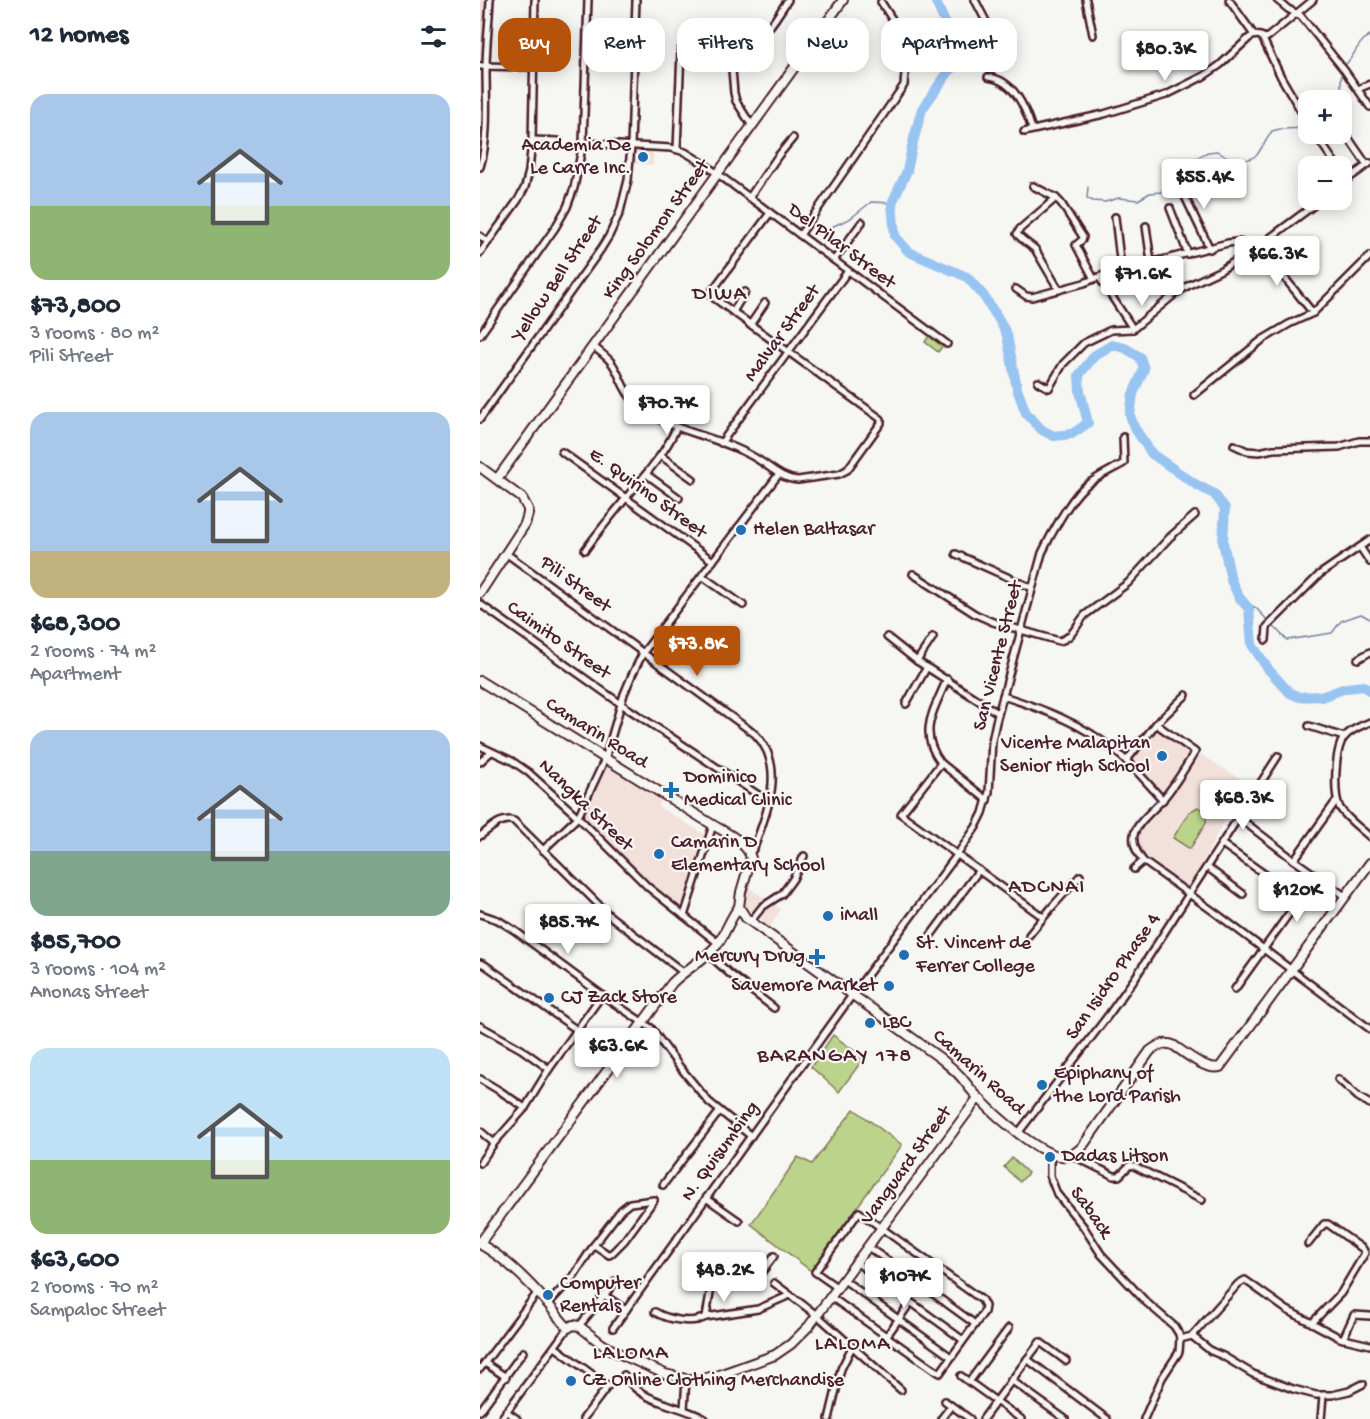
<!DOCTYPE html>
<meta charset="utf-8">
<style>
:root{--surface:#fff;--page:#f6f6f7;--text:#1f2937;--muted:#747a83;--accent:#b45309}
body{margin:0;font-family:"Gochi Hand",sans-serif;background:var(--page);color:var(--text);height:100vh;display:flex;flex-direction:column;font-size:22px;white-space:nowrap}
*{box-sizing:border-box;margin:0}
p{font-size:20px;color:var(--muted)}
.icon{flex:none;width:33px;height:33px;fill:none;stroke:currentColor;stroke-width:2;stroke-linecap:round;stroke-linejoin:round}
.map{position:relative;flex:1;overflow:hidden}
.details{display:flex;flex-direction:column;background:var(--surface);width:480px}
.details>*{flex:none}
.top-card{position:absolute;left:18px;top:18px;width:570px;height:54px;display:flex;gap:12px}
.tools{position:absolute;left:818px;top:90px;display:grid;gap:12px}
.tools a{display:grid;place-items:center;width:54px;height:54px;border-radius:12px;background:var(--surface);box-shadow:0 3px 15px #0003;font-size:30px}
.price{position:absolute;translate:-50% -51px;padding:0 14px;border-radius:6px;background:#fff;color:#222;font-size:20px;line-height:39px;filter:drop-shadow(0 2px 3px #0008)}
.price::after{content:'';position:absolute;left:50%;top:36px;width:18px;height:14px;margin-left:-9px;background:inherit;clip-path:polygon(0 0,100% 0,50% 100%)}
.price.selected{background:var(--accent);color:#fff}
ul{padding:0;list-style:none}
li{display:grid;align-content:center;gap:12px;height:318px;padding:0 30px}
li span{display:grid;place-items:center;height:186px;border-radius:18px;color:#555}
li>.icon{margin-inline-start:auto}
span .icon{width:108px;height:108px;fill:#fffc;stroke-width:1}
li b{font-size:26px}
h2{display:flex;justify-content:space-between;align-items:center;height:72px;padding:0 30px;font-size:26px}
.chip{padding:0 21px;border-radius:18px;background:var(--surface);box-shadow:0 3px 15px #0003;font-size:21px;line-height:54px}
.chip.selected{background:var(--accent);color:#fff}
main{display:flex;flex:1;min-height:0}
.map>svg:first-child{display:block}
</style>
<main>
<section class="details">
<h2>12 homes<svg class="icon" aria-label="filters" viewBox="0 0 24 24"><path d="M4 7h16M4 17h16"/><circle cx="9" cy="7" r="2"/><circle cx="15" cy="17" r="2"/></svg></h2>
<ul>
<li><span style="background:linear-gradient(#a9c7e8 60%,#8fb573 0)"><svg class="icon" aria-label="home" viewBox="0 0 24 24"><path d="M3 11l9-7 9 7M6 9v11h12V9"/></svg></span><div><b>$73,800</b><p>3 rooms · 80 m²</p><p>Pili Street</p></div></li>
<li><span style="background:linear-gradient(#a9c7e8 75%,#c2b280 0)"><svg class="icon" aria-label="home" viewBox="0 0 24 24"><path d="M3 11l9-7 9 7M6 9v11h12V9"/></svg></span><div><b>$68,300</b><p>2 rooms · 74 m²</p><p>Apartment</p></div></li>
<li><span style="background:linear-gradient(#a9c7e8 65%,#7fa58c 0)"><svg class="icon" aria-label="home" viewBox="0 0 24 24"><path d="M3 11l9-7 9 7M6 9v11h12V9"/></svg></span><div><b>$85,700</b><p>3 rooms · 104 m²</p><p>Anonas Street</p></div></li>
<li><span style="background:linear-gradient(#bfe0f5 60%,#8fb573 0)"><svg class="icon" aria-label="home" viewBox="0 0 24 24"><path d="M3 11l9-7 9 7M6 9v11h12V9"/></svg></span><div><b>$63,600</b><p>2 rooms · 70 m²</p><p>Sampaloc Street</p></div></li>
</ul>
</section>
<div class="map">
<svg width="890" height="1419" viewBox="0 0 890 1419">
<rect width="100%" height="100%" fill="#f6f6f2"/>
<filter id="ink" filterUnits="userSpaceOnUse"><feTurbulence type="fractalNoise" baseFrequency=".0167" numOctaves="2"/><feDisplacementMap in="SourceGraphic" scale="12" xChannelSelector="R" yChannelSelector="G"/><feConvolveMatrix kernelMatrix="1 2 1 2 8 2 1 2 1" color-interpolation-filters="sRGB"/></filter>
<g filter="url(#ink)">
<g fill="#f2e1db">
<polygon points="0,0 8,0 5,61 0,61"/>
<polygon points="153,149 173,150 173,165 152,163"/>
<polygon points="676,725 713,750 682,794 650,761"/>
<polygon points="717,752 765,782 708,890 668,858 658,846 658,834"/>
<polygon points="127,767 182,800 178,806 227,836 203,908 156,873 119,836 102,817"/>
<polygon points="267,886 301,909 290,927 263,904"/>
</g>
<g fill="#bbd38a" stroke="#82795a" stroke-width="1.5">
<polygon points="450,334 464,344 458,352 445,342"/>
<polygon points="718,807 727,813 726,823 710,849 693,838 709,812"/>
<polygon points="353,1035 384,1058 359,1092 331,1067"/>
<polygon points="374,1109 422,1145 331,1271 271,1224 318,1157 332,1164"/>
<polygon points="532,1158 548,1173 540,1182 524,1167"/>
</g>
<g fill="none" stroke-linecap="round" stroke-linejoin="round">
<g stroke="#7982a2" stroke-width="1.5">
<path d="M864,66C875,57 877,42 890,35"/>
<path d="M861,104C864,91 858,83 863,70"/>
<path d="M608,187L607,198L613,201L625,202L639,198L658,200L670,193L681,192L693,175L704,170L720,156L728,152L737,151C750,160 762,165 777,155L792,131L800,129L828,128"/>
<polyline points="332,236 371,218 391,202 412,203"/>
<polyline points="762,600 776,608 789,622"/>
<polyline points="792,625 807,640 852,633 861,621 881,614 890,619"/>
</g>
<polyline stroke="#98c4f2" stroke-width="10" points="455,0 471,36 473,56 472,67 442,109 433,142 427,171 412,203 415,236 429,252 487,277 503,295 518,318 527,335 537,389 546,413 562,430 574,436 592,434 608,423 600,391 599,375 615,355 632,345 645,348 660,357 664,369 653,394 650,415 654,427 672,454 715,484 734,494 745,508 743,542 751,580 759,597 769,609 772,645 789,670 810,693 819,697 838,696 841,697 866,688 884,686 890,691"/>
<g stroke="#d4cbca" stroke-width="5" stroke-dasharray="5 2.5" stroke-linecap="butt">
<polyline points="431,1277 444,1287"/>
<polyline points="419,1294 432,1303"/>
<polyline points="430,1303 444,1285"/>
</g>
<defs>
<g id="street">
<polyline points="495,0 511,31 514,49"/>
<polyline points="606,0 613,35"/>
<polyline points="749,0 774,35"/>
<polyline points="797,0 808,9 821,16 865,71 890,107"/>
<polyline points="782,37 801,77 828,123"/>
<polyline points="250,46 254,93 256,101 272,126"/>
<polyline points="0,66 54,67"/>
<path d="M508,77C534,80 545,107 552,129"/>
<polyline points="878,89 890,84"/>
<path d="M544,132L624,114L686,95L724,76L740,65L769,38C776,34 779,35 786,38L789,36L833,0"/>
<polyline points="835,134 857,166"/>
<polyline points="867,136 887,165"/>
<polyline points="52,140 78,141"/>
<polyline points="103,143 191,148 205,152 223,163 467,344"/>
<path d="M197,149L201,51L202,47L205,45C228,46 264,50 283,34C293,25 300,11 308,0"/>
<path d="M0,167C9,139 6,99 6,70C6,46 9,23 10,0"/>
<polyline points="698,182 730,249"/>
<polyline points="861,184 890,163"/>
<polyline points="553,186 576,198 581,203 603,237 602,240 596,245 614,279"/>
<polyline points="269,198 298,156 313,138"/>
<path d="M576,198L540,229L537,234C542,240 548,243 555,249L579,290"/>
<polyline points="690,208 708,254"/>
<polyline points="635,217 641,268"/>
<polyline points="666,226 671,262"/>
<polyline points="320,235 424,85 427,49 419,30 401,2"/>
<polyline points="0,236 8,242"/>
<polyline points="0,253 38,200 45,187 49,171 52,140 55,0"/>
<polyline points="354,260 382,222"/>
<polyline points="619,277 653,329"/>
<polyline points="536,289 546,296 552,297 604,283 641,268 682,260 748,243 757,242 779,246 841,200"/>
<polyline points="253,312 265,292"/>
<polyline points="270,325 285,303"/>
<polyline points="0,335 75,228 87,207 94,188 103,143 108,0"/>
<path d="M114,347C120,352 126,356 131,362C141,375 141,388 154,401C186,432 233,434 270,455C287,463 299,479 318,480L359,474L367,470L401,423V419L234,298L231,295L232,291L290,213"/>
<polyline points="558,382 569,388 583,364 604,343 631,330 653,329 695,294 709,285 741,270 779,246 833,313"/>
<polyline points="714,395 782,340 809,324 833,313 890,256"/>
<polyline points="0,419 121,249 129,236 140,212 148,180 151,146 156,0"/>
<polyline points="241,443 368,271"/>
<polyline points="754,445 767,451 779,452 793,449 859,447 879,441 890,441"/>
<polyline points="82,452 233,561"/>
<polyline points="181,456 213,479"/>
<polyline points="166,474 199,498"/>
<polyline points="880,547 890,562"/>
<path d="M105,550C124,524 145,499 166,474C178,459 189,445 196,428"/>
<path d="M27,554L275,734C307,766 287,811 274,848L270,853"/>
<polyline points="476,554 552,588"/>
<path d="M433,574L495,614L513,622L579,641C592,639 597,624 605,615L648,583L690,537L715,515"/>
<polyline points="222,576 263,605"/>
<polyline points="0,604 141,704 289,802"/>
<polyline points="407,637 437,661 518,713"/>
<polyline points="786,640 787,627 840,574 890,540"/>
<polyline points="878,659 890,652"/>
<polyline points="437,661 453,637"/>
<path d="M467,679C454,711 437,731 461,763L507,800"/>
<path d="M523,696C563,709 601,723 634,750C652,764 667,783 683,800"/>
<polyline points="426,704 447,667"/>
<path d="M890,722C881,726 869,730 863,739C855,751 853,795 860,808C867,819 880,828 890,837"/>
<path d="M676,724L715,752C705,768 695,785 683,799C675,809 656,823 654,835C652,845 658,854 663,861L737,914L890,1029"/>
<polyline points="829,726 864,737"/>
<polyline points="0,746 32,761 48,772 98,817 168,887 238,943"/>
<polyline points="646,761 676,724 706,695"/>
<polyline points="0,762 11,752"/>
<polyline points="461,763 421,814 563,917"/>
<polyline points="758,817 814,860 865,896"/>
<path d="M0,836C10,829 22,816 34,821L130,916L203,972"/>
<polyline points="742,844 797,883"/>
<polyline points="63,850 98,817 125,759 144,694 152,675 163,653 299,474"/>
<polyline points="814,860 854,804 857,801"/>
<polyline points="727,867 763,894"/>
<polyline points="654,869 663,861"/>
<polyline points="0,914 18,920 34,930 122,995 171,1028 199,1066 229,1102 271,1136"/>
<polyline points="204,916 233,825"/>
<polyline points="271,921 282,907 302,894 313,879 324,856"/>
<polyline points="451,935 499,870"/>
<polyline points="549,935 572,907 600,876"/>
<polyline points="228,954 250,974 294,1008"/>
<polyline points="0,963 5,965 97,1030"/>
<polyline points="755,989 836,876"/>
<polyline points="0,1026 41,1049 69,1069"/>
<polyline points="0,1079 20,1091 45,1108"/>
<polyline points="858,1079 878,1097 890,1104"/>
<polyline points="0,1131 14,1143"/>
<polyline points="539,1132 630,1013 655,978 798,756"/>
<polyline points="572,1155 570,1163 570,1176 577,1194 603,1226 621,1254 666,1302 694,1326 699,1334 700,1339 699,1352 682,1378 664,1419"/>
<polyline points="592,1155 634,1176 639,1176 650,1165 654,1166 722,1200"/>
<polyline points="0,1163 14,1143 45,1108 69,1069 122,995"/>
<polyline points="183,1185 240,1111"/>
<polyline points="226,1198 259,1221"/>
<polyline points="828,1244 844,1224 848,1224 883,1249 885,1253 861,1293 832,1323"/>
<polyline points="114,1245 129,1255 131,1254 144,1241 174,1200"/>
<polyline points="388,1247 431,1277"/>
<polyline points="376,1262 419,1294"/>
<polyline points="206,1273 232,1281 226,1317"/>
<polyline points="364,1280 471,1357"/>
<path d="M232,1281C238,1281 272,1281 275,1279C282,1274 288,1263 294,1256"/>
<polyline points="294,1283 338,1316 421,1390"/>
<polyline points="444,1285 456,1268"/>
<polyline points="444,1287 495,1324"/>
<polyline points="124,1295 146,1310"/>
<polyline points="351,1297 453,1369 460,1373 504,1312 505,1306 502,1300 379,1212 335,1272 358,1288"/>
<polyline points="432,1303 483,1340"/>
<polyline points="68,1304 93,1277 114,1245 141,1210 150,1203 174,1200"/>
<path d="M175,1312C188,1320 212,1324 226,1317L278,1309L310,1295"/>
<polyline points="99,1326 136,1281"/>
<path d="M133,1328L373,994L477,855L496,827L503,813L509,792L512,741L516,722L562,553C570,536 589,501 603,488C615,477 630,471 644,463L643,437"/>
<polyline points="712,1336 758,1284 765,1280 807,1310 832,1323 860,1338 890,1345"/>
<polyline points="406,1337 430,1303"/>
<polyline points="700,1339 712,1336 731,1351 743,1356 773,1374 813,1389 836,1395 852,1395 869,1391 883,1384"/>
<polyline points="863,1339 874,1315 890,1316"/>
<polyline points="75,1347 128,1386 103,1419"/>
<polyline points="547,1359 627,1419"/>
<polyline points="5,1363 26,1377"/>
<polyline points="0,1369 58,1292"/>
<path d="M144,1375C147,1379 150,1383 154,1387C172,1404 203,1406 225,1419"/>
<polyline points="481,1376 541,1419"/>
<polyline points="531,1380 585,1419"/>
<polyline points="489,1382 529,1328"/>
<polyline points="465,1401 490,1419"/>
<polyline points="204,1409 206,1379"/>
<polyline points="0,1411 43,1352"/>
<polyline points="26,1411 37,1419"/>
<polyline points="21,1419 88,1328"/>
<polyline points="349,1419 361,1369 372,1347"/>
<polyline points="461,1419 471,1406"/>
<polyline points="503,1419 560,1342 586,1361"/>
<polyline points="841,1419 843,1396"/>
</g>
<g id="secondary">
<polyline points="0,467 42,498 48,509 48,514 45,524 0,593"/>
<polyline points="17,479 363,0"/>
<path d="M0,681L233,825C246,833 267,842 271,858L261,892L259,907L266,918L460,1058C467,1064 475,1070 481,1077C487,1084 492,1092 499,1098C514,1114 564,1160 586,1156C593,1155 598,1151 602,1147L670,1051C678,1045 683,1042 693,1045C705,1053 726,1071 740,1067L890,863"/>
<path d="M0,1243L192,983C206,969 224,960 237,945C246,933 250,918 259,907"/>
<path d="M0,1244C23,1257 43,1276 61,1296C71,1306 78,1318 88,1328L93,1325L99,1326L122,1344L136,1352L185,1374L206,1379H222L239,1375L295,1355L311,1344L329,1326L498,1098"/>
</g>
</defs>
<use href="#street" stroke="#4a1f2b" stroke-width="10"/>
<use href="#secondary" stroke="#4a1f2b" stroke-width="12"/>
<use href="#street" stroke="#f6f6f2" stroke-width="5"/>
<use href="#secondary" stroke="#f6f6f2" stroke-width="8"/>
</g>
</g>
<g fill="#1f6fb2" stroke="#f6f6f2" stroke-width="2">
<circle cx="163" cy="157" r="6"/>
<circle cx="261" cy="530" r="6"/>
<circle cx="682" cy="756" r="6"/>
<path d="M188 781h6v6h6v6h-6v6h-6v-6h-6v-6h6z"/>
<circle cx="179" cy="854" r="6"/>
<circle cx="348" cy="916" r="6"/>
<circle cx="424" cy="955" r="6"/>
<path d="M334 948h6v6h6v6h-6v6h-6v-6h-6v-6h6z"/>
<circle cx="409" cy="986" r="6"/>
<circle cx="69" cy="998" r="6"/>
<circle cx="390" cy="1023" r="6"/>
<circle cx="562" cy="1085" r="6"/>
<circle cx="570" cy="1157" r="6"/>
<circle cx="68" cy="1295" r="6"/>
<circle cx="91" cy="1381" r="6"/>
</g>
<g text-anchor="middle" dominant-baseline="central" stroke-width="4.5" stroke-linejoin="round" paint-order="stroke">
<g font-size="20" fill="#4a1f2b" stroke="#f6f6f2" text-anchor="start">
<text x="151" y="146" text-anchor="end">Academia De<tspan x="151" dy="23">Le Carre Inc.</tspan></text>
<text x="273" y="530">Helen Baltasar</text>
<text x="670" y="744" text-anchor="end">Vicente Malapitan<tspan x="670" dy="23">Senior High School</tspan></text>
<text x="204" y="778">Dominico<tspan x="204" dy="23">Medical Clinic</tspan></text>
<text x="191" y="843">Camarin D<tspan x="191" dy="23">Elementary School</tspan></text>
<text x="360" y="916">iMall</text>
<text x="436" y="944">St. Vincent de<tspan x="436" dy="23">Ferrer College</tspan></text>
<text x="325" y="957" text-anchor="end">Mercury Drug</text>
<text x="397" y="986" text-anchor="end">Savemore Market</text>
<text x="81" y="998">CJ Zack Store</text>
<text x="402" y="1023">LBC</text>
<text x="574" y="1074">Epiphany of<tspan x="574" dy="23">the Lord Parish</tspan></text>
<text x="582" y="1157">Dadas Litson</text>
<text x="80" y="1284">Computer<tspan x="80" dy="23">Rentals</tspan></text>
<text x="103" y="1381">CZ Online Clothing Merchandise</text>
</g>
<g font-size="20" fill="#4a1f2b" stroke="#f6f6f2">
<text transform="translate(177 230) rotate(-54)">King Solomon Street</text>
<text transform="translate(361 247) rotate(37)">Del Pilar Street</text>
<text transform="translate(78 279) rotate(-56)">Yellow Bell Street</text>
<text transform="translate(303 334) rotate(-54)">Malvar Street</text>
<text transform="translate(167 494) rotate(36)">E. Quirino Street</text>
<text transform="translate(95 585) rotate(36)">Pili Street</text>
<text transform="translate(78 641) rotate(35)">Caimito Street</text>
<text transform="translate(519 656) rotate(-76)">San Vicente Street</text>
<text transform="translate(116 734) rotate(32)">Camarin Road</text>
<text transform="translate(105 806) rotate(44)">Nangka Street</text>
<text transform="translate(634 977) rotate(-55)">San Isidro Phase 4</text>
<text transform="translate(498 1073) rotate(42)">Camarin Road</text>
<text transform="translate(241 1152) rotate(-54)">N. Quisumbing</text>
<text transform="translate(427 1166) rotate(-54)">Vanguard Street</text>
<text transform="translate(610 1213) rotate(54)">Saback</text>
</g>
<g font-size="21" letter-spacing="1.5" fill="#4a1f2b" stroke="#f6f6f2">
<text x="240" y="295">DIWA</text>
<text x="567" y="888">ADCNAI</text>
<text x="373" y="1345">LALOMA</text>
<text x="151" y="1354">LALOMA</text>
</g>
<g font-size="22" letter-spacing="1.5" fill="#4a1f2b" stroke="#f6f6f2">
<text x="355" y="1057">BARANGAY 178</text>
</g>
</g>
</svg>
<div class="tools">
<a>+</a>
<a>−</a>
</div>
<b class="price" style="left:685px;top:82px">$80.3K</b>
<b class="price" style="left:724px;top:210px">$55.4K</b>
<b class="price" style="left:797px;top:287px">$66.3K</b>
<b class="price" style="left:662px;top:307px">$71.6K</b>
<b class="price" style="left:187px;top:436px">$70.7K</b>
<b class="price selected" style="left:217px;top:677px">$73.8K</b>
<b class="price" style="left:763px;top:831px">$68.3K</b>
<b class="price" style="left:817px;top:923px">$120K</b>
<b class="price" style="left:88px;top:955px">$85.7K</b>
<b class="price" style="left:137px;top:1079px">$63.6K</b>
<b class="price" style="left:244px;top:1303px">$48.2K</b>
<b class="price" style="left:424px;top:1309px">$107K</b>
<div class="top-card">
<a class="chip selected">Buy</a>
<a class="chip">Rent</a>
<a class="chip">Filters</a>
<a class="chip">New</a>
<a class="chip">Apartment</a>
</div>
</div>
</main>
